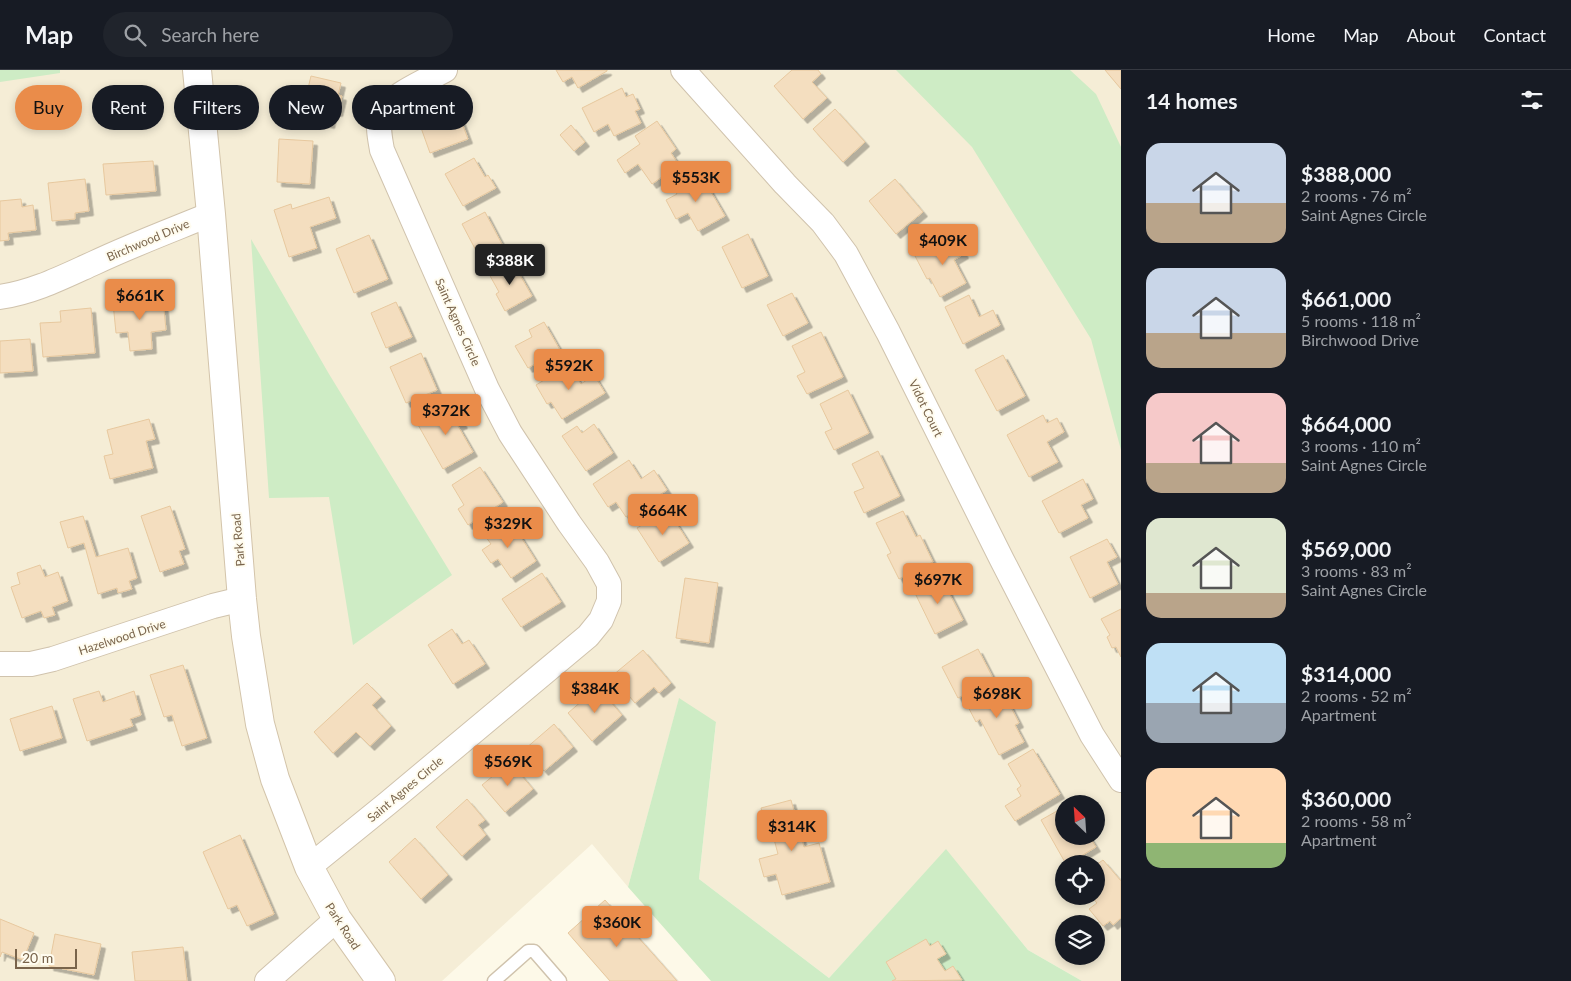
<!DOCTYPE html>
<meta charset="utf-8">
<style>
:root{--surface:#171b24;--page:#20242c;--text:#f1f3f6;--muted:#9ea1a6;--line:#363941;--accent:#ea8c4a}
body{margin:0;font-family:Lato,sans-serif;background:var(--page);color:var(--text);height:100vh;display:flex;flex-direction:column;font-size:19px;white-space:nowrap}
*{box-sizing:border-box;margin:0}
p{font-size:16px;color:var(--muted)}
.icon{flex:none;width:28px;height:28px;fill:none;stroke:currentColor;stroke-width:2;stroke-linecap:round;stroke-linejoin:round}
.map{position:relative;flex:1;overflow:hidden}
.side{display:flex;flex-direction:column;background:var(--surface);width:450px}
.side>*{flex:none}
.top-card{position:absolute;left:15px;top:15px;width:475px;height:45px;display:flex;gap:10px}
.needle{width:32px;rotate:335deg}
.tools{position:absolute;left:1055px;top:725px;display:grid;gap:10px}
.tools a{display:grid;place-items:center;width:50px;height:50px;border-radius:50%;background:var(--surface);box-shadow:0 2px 8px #0003;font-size:25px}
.scale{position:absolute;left:15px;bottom:12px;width:62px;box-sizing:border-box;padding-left:5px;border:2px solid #79644b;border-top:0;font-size:14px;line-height:18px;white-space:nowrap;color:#79644b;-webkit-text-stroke:4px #fffcef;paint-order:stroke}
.price{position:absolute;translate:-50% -42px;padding:0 11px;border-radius:5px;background:var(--accent);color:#111;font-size:16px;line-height:32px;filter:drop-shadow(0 1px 2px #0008)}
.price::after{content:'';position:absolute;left:50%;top:30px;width:15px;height:11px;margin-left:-8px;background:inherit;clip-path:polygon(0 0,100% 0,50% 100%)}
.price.selected{background:#222;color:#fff}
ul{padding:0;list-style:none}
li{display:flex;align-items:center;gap:15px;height:125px;padding:0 25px}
li span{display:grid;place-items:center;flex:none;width:140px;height:100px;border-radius:15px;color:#555}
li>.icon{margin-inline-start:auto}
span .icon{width:60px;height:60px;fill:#fffc;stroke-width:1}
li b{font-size:21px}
h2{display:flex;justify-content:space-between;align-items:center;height:60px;padding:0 25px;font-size:21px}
.pill{padding:0 18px;border-radius:22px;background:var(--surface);box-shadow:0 2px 8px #0003;font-size:18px;line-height:45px}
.pill.selected{background:var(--accent);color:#111}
header{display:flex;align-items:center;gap:30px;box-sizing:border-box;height:70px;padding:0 25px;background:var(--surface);border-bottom:1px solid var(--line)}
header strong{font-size:24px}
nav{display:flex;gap:28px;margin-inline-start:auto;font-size:18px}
.search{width:350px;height:45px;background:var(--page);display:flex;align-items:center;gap:12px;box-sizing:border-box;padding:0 18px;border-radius:28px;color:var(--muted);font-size:19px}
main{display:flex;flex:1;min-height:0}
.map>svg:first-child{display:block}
</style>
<header>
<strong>Map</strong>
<div class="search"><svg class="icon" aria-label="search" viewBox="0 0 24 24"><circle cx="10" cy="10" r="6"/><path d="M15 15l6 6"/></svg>Search here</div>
<nav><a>Home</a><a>Map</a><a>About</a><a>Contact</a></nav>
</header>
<main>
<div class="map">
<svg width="1121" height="911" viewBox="0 0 1121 911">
<defs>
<filter id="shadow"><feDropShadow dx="4.5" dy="4.5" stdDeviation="0" flood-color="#0004"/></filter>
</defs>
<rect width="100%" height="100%" fill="#fdf9e8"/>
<path fill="#f5edd6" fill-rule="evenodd" d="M0,0H1121V911H1082L1028,880L946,780L829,908L699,809L716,653L679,629L628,817L592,774L442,911H0ZM1064,734H1096V766H1064ZM1064,794H1096V826H1064ZM1064,854H1096V886H1064Z"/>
<g fill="#ceecc5">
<polygon points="0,0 60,0 60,3 0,12"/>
<polygon points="896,0 1070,0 1096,24 1121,77 1121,380 1091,269 972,77"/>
<polygon points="251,169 329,304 452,505 353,575 329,427 269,428"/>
<polygon points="679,628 716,652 699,809 829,908 946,779 1028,880 1082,911 711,911 628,817"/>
</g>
<g fill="#f4debf" stroke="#e7c89e" filter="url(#shadow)">
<polygon points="556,0 607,0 607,1 578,18 572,7 563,12"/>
<polygon points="792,0 818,0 821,4 812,12 827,28 803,49 774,16"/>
<polygon points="1105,0 1121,0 1121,19"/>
<polygon points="311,6 341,13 338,25 342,26 338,42 333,41 330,54 301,47"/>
<polygon points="622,18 626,27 633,24 640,39 635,41 641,53 614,66 608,54 594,62 582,38"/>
<polygon points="444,31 450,48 459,45 468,69 430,83 415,41"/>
<polygon points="835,39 865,72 843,92 813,59"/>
<polygon points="657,51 676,79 671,83 679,95 652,114 638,94 625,103 617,90 640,74 635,66"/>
<polygon points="571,55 585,72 574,81 560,65"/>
<polygon points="279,69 313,71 310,114 277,112"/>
<polygon points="474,88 485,107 488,105 496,118 463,136 445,104"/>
<polygon points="153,91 156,121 106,125 103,94"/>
<polygon points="700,103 725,146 698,161 688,143 676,149 666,130 677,124 673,118"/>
<polygon points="85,109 89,141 75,143 75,149 52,151 48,113"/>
<polygon points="895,109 923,142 896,164 869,131"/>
<polygon points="329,127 336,148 310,157 317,178 289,187 274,140 291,134 292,139"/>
<polygon points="21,129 22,137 33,135 36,160 8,163 9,170 0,171 0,131"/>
<polygon points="485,142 504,178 481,190 462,154"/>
<polygon points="748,164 768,206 742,218 722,177"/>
<polygon points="369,165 388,209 354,223 336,179"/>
<polygon points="955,166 964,184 954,190 966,213 940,227 930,208 927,209 915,186"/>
<polygon points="512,191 532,226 505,241 496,224 499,222 489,204"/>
<polygon points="792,223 808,253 783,266 767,235"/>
<polygon points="969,225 979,247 993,240 1000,255 963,274 945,237"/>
<polygon points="163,229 166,260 151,262 152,279 130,281 128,262 116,263 113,233"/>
<polygon points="396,232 412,267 386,278 371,243"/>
<polygon points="91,238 95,283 43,287 40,253 61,252 60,241"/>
<polygon points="544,252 560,280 528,298 515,276 532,267 529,260"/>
<polygon points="821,262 843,307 807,324 797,306 805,302 792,276"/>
<polygon points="30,269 33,301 0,303 0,271"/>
<polygon points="421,283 437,320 406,333 390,297"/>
<polygon points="1003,285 1025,326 997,341 975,300"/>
<polygon points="569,295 581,314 594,305 605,323 562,349 551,332 547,334 536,315"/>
<polygon points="848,320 869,363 834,380 825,362 832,359 820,334"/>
<polygon points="452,334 463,354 458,356 473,382 443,399 417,353"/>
<polygon points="1043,345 1047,353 1057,348 1064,362 1047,372 1058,392 1029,407 1007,365"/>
<polygon points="149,349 155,369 146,371 153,398 110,409 104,386 113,384 107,360"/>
<polygon points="594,354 613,383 586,401 562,366 577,356 582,363"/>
<polygon points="878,381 900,426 864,443 854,422 864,418 852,394"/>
<polygon points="629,390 641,409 654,400 667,420 626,447 616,432 608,437 593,414"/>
<polygon points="480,397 503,432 468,455 458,439 464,435 452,415"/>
<polygon points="1083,409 1093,429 1081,435 1088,448 1059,463 1042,431"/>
<polygon points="170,436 185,479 179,481 184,494 160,502 141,446"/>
<polygon points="668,440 689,473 659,492 637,458"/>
<polygon points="903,441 916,467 920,465 933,492 899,509 887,485 891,483 876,453"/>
<polygon points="83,446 96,487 128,478 137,508 129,511 132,519 118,523 117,518 98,524 84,473 68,478 60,452"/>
<polygon points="504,449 515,467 519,464 536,491 511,508 498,489 491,493 482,480 491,474 483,463"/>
<polygon points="1107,469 1117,487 1107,492 1118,514 1090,528 1070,487"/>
<polygon points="40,495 45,507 58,502 68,531 52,537 55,545 44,548 41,541 22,548 11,517 20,514 17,503"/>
<polygon points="542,503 561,532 521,557 502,529"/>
<polygon points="940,505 963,550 935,564 913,519"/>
<polygon points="685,508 718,513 709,573 676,568"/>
<polygon points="1121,539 1121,587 1116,577 1112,578 1107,567 1110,565 1101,549"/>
<polygon points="452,559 462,574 469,570 485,594 453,614 428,575"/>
<polygon points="978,579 994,610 958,628 942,597"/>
<polygon points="643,580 671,613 659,623 654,617 635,633 612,606"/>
<polygon points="183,595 207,668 182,676 172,645 164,647 150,605"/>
<polygon points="367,613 381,627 372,635 391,656 370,676 356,662 333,683 314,662"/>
<polygon points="1000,616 1019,653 1015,655 1024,672 999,685 980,649 976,652 966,633"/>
<polygon points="598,617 622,645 592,671 568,643"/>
<polygon points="99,621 103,632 134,621 141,645 130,649 133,656 87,671 73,629"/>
<polygon points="52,636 62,668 20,681 10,649"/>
<polygon points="554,654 573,677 544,701 525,679"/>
<polygon points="1033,679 1060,724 1015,751 1005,736 1021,726 1017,719 1021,716 1008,694"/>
<polygon points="510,692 533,719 505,742 482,715"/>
<polygon points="467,729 485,750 478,755 486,765 462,786 436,757"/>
<polygon points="791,730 804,777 819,773 830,812 782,825 776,804 764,807 759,789 778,784 771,758 767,760 761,738"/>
<polygon points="1064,737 1064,766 1089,766 1096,777 1068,794 1066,794 1041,750"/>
<polygon points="240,765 274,844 247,856 237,835 228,839 203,782"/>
<polygon points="415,768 448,805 421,829 389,792"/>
<polygon points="1103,790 1121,811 1121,848 1113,855 1110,851 1103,856 1089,839 1097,833 1091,826 1096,826 1096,795"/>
<polygon points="605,830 677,911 610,911 568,863"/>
<polygon points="0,849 34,863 23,890 2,882 0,887"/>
<polygon points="55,864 101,874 94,905 49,896"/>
<polygon points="926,869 930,876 938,871 946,884 937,889 945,901 953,896 962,910 892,911 896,909 886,892"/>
<polygon points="183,877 187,911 135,911 132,882"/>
</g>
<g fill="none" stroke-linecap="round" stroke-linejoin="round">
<defs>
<polyline id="lane" points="494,911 528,881 534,881 560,911"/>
<g id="street">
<polyline points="683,0 785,114 823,153 846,184 888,262 1002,490 1092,665 1121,710"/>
<path d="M0,227C34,222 63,207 94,193C132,175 172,160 211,144"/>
<polyline points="0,594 31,594 53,589 213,536 242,529"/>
<path d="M309,797L388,733L588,566L601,550L609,531V514L597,492L569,453L510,363L487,319L382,80C380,68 377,56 381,44C388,26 428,10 445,0"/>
<polyline points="267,911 337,849"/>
</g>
<polyline id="secondary" points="197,0 211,144 242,529 246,566 260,654 275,709 309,797 337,849 381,911"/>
</defs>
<use href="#lane" stroke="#d0c3ad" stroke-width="15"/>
<use href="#street" stroke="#d0c3ad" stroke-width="26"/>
<use href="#secondary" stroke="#d3c4aa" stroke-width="30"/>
<use href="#lane" stroke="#fff" stroke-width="12"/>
<use href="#street" stroke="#fff" stroke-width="24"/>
<use href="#secondary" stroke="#fff" stroke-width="28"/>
</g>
<g text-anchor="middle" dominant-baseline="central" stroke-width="4" stroke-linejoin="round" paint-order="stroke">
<g font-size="12" fill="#79644b" stroke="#fffcef">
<text transform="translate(148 170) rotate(-23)">Birchwood Drive</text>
<text transform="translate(458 252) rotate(66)">Saint Agnes Circle</text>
<text transform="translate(926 338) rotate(64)">Vidot Court</text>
<text transform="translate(238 470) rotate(-95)">Park Road</text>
<text transform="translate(122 567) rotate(-18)">Hazelwood Drive</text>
<text transform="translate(405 719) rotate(-40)">Saint Agnes Circle</text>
<text transform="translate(343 856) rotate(57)">Park Road</text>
</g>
</g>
</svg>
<div class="tools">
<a><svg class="needle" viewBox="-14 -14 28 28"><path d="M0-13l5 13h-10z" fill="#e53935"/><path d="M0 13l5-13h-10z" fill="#9ea1a6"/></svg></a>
<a><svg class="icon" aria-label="locate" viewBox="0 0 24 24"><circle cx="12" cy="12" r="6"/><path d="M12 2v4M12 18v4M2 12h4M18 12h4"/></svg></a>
<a><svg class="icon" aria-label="layers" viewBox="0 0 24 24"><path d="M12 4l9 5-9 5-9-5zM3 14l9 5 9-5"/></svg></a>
</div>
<div class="scale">20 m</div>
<b class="price" style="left:696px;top:133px">$553K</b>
<b class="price" style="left:943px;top:196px">$409K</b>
<b class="price selected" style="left:510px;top:216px">$388K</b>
<b class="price" style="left:140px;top:251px">$661K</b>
<b class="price" style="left:569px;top:321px">$592K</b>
<b class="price" style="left:446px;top:366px">$372K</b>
<b class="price" style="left:663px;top:466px">$664K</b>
<b class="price" style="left:508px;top:479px">$329K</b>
<b class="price" style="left:938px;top:535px">$697K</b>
<b class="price" style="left:595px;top:644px">$384K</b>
<b class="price" style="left:997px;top:649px">$698K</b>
<b class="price" style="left:508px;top:717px">$569K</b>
<b class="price" style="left:792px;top:782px">$314K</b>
<b class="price" style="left:617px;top:878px">$360K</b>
<div class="top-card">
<a class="pill selected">Buy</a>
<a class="pill">Rent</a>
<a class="pill">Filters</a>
<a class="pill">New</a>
<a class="pill">Apartment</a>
</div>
</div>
<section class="side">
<h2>14 homes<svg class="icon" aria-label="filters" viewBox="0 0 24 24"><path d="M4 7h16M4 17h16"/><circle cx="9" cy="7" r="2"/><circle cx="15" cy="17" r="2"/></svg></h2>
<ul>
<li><span style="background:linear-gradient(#c9d6e8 60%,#b9a48a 0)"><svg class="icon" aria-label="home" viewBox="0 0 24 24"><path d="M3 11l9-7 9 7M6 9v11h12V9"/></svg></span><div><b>$388,000</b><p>2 rooms · 76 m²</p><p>Saint Agnes Circle</p></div></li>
<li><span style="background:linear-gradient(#c9d6e8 65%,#b9a48a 0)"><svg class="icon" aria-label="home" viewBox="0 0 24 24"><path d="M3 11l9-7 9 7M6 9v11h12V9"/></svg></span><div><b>$661,000</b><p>5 rooms · 118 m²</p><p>Birchwood Drive</p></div></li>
<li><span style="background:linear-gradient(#f6c9c9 70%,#b9a48a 0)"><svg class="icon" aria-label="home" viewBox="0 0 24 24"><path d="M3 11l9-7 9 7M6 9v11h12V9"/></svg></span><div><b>$664,000</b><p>3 rooms · 110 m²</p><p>Saint Agnes Circle</p></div></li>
<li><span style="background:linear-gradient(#dfe7d0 75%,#b9a48a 0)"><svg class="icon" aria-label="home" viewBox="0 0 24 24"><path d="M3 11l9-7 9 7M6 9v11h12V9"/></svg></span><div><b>$569,000</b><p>3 rooms · 83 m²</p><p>Saint Agnes Circle</p></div></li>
<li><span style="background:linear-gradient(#bfe0f5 60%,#9aa5b1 0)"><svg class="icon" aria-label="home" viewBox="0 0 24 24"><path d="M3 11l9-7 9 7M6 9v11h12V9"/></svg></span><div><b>$314,000</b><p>2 rooms · 52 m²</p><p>Apartment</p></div></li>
<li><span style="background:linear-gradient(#ffd9b3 75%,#8fb573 0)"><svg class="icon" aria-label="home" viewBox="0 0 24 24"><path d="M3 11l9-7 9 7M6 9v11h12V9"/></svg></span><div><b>$360,000</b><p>2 rooms · 58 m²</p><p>Apartment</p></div></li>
</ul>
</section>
</main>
